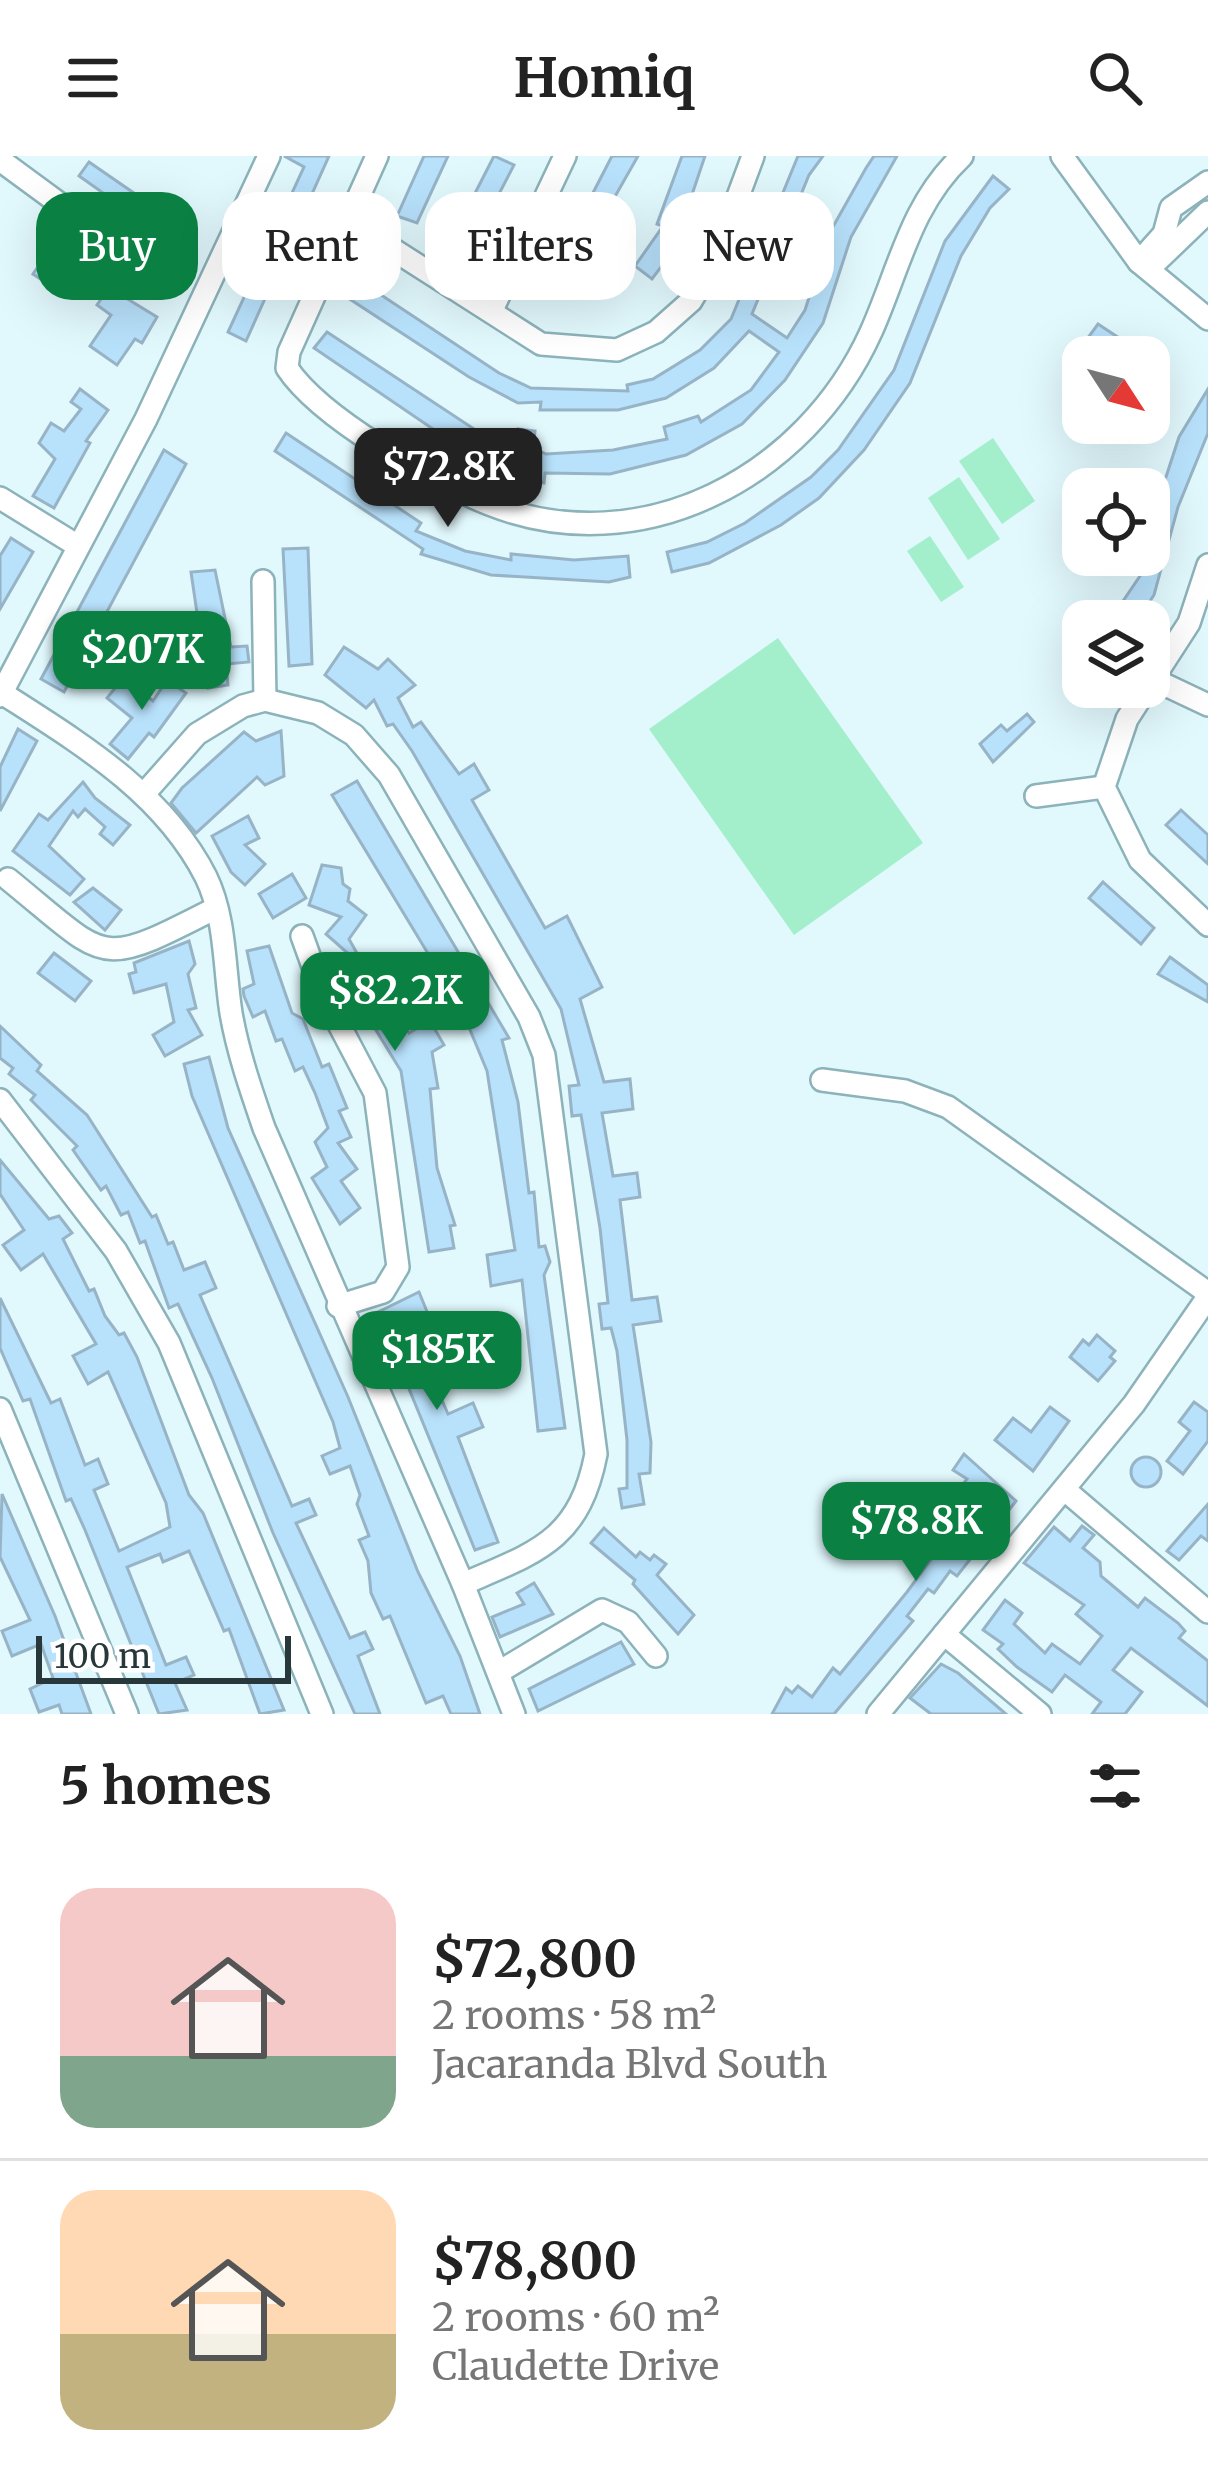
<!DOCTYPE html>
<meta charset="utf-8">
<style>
:root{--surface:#fff;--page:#f2f2f2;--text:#222;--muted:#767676;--line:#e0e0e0;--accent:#0b8043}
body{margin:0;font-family:Merriweather,serif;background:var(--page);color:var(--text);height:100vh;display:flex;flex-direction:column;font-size:45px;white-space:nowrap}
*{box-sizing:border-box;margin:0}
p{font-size:39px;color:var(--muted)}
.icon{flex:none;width:66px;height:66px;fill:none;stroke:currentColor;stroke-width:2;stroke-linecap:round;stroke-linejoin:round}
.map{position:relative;height:1558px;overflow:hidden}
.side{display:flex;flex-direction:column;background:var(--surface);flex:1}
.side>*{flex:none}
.banner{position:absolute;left:36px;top:36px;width:1137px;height:108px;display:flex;gap:24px}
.needle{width:78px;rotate:126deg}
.buttons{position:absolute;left:1062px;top:180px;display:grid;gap:24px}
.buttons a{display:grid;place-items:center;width:108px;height:108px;border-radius:24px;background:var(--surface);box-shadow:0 12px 48px #0002;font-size:60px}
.scale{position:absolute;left:36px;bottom:30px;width:255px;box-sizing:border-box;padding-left:12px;border:6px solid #27373a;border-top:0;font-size:33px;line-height:42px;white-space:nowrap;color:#27373a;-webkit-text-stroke:9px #fff;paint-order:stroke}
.price{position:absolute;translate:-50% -102px;padding:0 27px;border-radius:24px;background:var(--accent);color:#fff;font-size:39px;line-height:78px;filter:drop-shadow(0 3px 6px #0008)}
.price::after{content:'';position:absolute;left:50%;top:72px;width:36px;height:27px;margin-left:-18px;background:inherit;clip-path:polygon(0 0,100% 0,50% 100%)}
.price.selected{background:#222;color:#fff}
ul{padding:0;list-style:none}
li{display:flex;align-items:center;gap:36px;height:300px;padding:0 60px}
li+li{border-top:3px solid var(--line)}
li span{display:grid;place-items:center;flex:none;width:336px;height:240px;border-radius:36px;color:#555}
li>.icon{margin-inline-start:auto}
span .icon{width:144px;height:144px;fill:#fffc;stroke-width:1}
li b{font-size:51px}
h2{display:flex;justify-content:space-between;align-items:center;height:144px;padding:0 60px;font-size:51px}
.chip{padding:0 42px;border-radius:36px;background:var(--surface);box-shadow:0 12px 48px #0002;font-size:42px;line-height:108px}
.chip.selected{background:var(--accent);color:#fff}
header{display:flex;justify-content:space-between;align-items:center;height:156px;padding:0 60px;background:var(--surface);font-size:54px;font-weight:700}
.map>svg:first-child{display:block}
</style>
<header><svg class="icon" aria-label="menu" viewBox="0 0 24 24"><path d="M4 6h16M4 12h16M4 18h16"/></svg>Homiq<svg class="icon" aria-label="search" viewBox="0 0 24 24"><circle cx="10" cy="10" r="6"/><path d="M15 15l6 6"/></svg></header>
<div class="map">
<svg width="1208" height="1558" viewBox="0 0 1208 1558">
<rect width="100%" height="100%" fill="#e1f8fd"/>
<g fill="#a4efcb">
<polygon points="993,282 1035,345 1002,368 959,305"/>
<polygon points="959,321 1000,383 968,404 928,342"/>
<polygon points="930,380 964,431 941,446 907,395"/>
<polygon points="778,482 923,687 794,779 649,573"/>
</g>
<g fill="#b8e1fb" stroke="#97b4c7" stroke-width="3">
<polygon points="284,0 329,0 246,185 228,176 304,11"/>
<polygon points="424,0 448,0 417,67 397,60"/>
<polygon points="494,0 514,9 462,109 444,98"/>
<polygon points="612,0 638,0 580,102 564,93"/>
<polygon points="682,0 705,0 673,95 652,123 635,110 663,70 657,68"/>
<polygon points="798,0 823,0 809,19 752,158 787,182 805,154 830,76 866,12 874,0 897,0 851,81 823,167 785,224 742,268 686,299 610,318 545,317 544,327 531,325 452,286 314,192 327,176 477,275 515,290 518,273 535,275 533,292 546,298 613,294 667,283 664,271 698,260 701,266 751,234 779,196 749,175 714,212 666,242 618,254 540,254 541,246 518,247 469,221 342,138 354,121 499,217 531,232 628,235 627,229 653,223 700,194 731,163"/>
<polygon points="89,6 157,53 147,68 79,20"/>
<polygon points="993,20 1009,33 990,52 961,100 910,227 864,294 819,342 781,369 709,407 672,416 667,396 707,386 745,367 811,321 838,294 894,214 945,85"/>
<polygon points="64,84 80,95 54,132 33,118 50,93 55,97"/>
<polygon points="114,125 130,136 126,142 157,161 142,187 135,183 117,209 90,190 111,159 97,149"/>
<polygon points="1098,168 1128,188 1119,201 1088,201 1079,194"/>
<polygon points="80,233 108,254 86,285 90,287 54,352 33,340 55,303 39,287 51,267 64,275 81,253 71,246"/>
<polygon points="1208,233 1208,277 1178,351 1154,439 1137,465 1130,465 1117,454 1142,417 1149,373 1179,281"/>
<polygon points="286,277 421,367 416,375 465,395 511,404 511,398 574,404 628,400 630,421 609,426 491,419 421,398 423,393 275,295"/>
<polygon points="164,294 186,308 64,536 41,523"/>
<polygon points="11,382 33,396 0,453 0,400"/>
<polygon points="308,392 312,508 289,510 283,393"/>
<polygon points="215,414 231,491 247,490 249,506 226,508 228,529 208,532 191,416"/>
<polygon points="344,491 378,513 388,503 415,529 398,542 413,571 421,566 459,618 474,608 489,634 472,644 545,772 567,760 602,831 580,843 604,926 630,923 633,953 602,957 613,1020 637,1017 640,1041 620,1044 632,1144 657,1141 661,1165 633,1169 651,1286 650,1317 639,1318 644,1348 622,1352 619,1333 627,1332 627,1284 617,1195 611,1172 602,1173 599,1148 608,1147 600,1072 581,959 572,960 569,930 579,929 561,853 412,595 393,568 387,570 374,544 366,552 325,519"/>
<polygon points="124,521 153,545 167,524 186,537 154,581 149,577 128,603 110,588 132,562 107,542"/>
<polygon points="1027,558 1034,566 993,606 980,588 1001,569 1007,575"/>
<polygon points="18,573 37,585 0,655 0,611"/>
<polygon points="281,575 284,620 265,629 257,621 196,677 171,647 182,632 244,576 256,585"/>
<polygon points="357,625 509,882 502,884 518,946 529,1037 534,1036 539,1091 545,1090 550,1106 544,1119 565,1272 538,1275 522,1124 491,1130 487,1099 515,1094 487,915 456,840 435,853 421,831 441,819 332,639"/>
<polygon points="83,626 95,642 130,669 113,689 100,678 105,671 85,653 78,661 73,655 49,690 84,723 70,739 13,695 39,658 48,664"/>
<polygon points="1181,654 1208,679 1208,708 1166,669"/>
<polygon points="248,660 259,682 245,689 265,708 245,729 231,716 212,680"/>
<polygon points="322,709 341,712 343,728 350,733 348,745 366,759 349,783 372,824 409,877 430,865 444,889 432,896 438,932 430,933 437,1012 455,1069 450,1070 454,1092 429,1096 401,915 336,809 351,800 326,778 341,761 309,749"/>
<polygon points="292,718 306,742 273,762 259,738"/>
<polygon points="1103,726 1154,772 1141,788 1089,742"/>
<polygon points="93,732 121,754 105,774 74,746"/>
<polygon points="189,785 195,808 188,818 196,852 188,854 202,879 165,900 153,879 174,866 166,828 134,837 129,818 136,816 134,807"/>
<polygon points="269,790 292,857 303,863 322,911 329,908 347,952 339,955 351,981 338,987 357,1013 341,1025 360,1052 340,1068 312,1022 327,1011 315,986 328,972 315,937 303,911 295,915 282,883 276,885 265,855 253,861 244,840 243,833 254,828 247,795"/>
<polygon points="54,797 91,825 75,845 38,817"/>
<polygon points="1170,801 1208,829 1208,846 1158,818"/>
<polygon points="0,870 41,909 37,915 87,959 152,1061 156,1059 168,1088 173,1086 184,1114 205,1106 216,1132 200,1139 292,1350 309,1343 316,1359 296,1367 350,1482 365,1476 373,1493 358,1500 380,1558 355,1558 273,1377 212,1222 178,1148 169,1152 145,1085 140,1087 128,1056 121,1059 106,1030 101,1034 73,994 77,990 31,944 35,939 9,918 13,912 0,902"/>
<polygon points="209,901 228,972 348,1241 418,1416 460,1500 480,1558 451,1558 443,1540 426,1547 390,1460 383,1463 371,1437 368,1405 359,1384 369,1380 357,1348 360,1339 350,1310 330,1318 322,1300 340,1292 333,1266 192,940 184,908"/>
<polygon points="0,1004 49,1063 59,1060 72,1077 63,1083 89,1135 94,1133 105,1160 119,1179 124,1177 137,1201 189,1339 203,1357 284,1554 260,1558 229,1473 224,1475 189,1395 163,1406 160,1398 127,1411 166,1509 186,1501 194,1519 175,1527 187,1554 159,1558 85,1374 71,1343 66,1345 30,1243 23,1245 0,1192 0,1142 51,1247 60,1243 85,1309 98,1303 108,1328 94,1334 119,1395 170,1371 166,1347 108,1216 88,1228 73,1200 96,1188 43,1098 21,1114 3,1089 24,1074 0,1038"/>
<polygon points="419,1136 430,1163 417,1169 425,1188 417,1191 431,1230 435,1228 448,1258 473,1247 483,1271 458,1281 498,1386 475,1394 407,1228 370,1160"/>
<polygon points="1097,1179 1115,1195 1110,1201 1115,1205 1098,1225 1070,1201 1083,1184 1089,1189"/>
<polygon points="1194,1246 1208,1256 1208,1285 1183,1318 1167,1305 1190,1275 1179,1266"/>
<polygon points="1050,1251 1069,1265 1033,1315 995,1284 1013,1262 1031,1276"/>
<polygon points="964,1298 1016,1345 957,1420 950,1415 934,1437 928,1433 907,1460 913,1465 834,1558 772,1558 786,1532 792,1537 798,1530 812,1541 833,1512 840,1518 907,1436 932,1402 916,1390 967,1323 953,1314"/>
<circle cx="1146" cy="1316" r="15"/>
<polygon points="2,1338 55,1460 91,1558 62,1558 59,1549 39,1556 30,1533 53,1522 41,1488 12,1500 2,1475 30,1464 0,1401"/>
<polygon points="1208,1348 1208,1385 1201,1380 1179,1404 1167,1395"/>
<polygon points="1082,1370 1094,1379 1083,1392 1100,1406 1101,1420 1138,1451 1145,1442 1178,1467 1185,1475 1179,1482 1208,1505 1208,1550 1131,1492 1113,1514 1142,1536 1125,1558 1092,1558 1101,1546 1065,1519 1052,1536 1017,1511 998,1493 1003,1488 983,1474 1005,1444 1022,1457 1014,1468 1045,1497 1052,1488 1080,1508 1102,1480 1076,1458 1084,1449 1024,1407 1054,1371 1070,1385"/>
<polygon points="604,1372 636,1401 640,1396 650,1404 654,1399 666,1408 657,1419 694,1459 678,1478 633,1428 635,1424 591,1387"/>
<polygon points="534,1427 553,1458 500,1481 492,1461 524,1448 517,1437"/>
<polygon points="621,1486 634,1508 538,1555 529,1533"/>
<polygon points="941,1508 958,1517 1006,1558 931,1558 910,1542"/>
</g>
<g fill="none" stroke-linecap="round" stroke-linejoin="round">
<defs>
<g id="minor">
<path d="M377,0L289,196L287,212C321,263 432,325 489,348C642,409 806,320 871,176C899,114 910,49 962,0"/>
<polyline points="1062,0 1139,106 1208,163"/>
<polyline points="0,4 162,123"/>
<polyline points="350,66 541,188 617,194 656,176 691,145 713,108 753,0"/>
<polyline points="1139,106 1164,78 1171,52 1208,26"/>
<polyline points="1156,106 1208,56"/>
<polyline points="492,154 565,0"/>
<polyline points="0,342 78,390"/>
<polyline points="1208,409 1189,467 1127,563 1104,631 1140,704 1208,769"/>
<polyline points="263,425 265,544"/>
<polyline points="1155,524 1208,549"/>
<path d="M2,537C78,586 163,636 206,721C226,762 224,812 231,857C238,897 251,934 264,972L463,1428L514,1558"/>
<polyline points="0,540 146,263 269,0"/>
<path d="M144,638L197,578L243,550L265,544L318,557L354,579L389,619L529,861L544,899L596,1298C579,1385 537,1396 463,1428"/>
<polyline points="1036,640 1104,631"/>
<path d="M8,723C110,806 95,814 216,752"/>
<polyline points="302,780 323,838 375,937 398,1111 383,1136 338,1150"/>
<polyline points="822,924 905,935 948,951 1208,1137"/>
<polyline points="0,944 116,1095 169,1187 322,1558"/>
<polyline points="0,1253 127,1558"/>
<polyline points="1065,1334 1208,1456"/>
<polyline points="944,1478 1040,1558"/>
<polyline points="499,1516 602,1454 628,1466 656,1500"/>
<polyline points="878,1558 1134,1248 1208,1141"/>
</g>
</defs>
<use href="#minor" stroke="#8cb2ba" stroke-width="26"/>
<use href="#minor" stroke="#fff" stroke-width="21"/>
</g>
</svg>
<div class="buttons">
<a><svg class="needle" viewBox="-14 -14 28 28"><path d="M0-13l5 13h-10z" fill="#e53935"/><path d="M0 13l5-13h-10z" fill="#767676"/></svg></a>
<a><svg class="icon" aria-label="locate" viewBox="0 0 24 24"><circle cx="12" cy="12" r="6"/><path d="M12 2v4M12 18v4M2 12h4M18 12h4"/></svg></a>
<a><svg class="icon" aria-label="layers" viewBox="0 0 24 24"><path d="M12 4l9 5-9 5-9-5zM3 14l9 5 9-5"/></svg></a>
</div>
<div class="scale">100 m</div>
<b class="price selected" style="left:448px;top:374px">$72.8K</b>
<b class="price" style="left:142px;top:557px">$207K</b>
<b class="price" style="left:395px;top:898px">$82.2K</b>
<b class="price" style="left:437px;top:1257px">$185K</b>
<b class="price" style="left:916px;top:1428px">$78.8K</b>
<div class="banner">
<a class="chip selected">Buy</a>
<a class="chip">Rent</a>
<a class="chip">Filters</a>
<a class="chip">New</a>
</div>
</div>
<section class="side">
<h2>5 homes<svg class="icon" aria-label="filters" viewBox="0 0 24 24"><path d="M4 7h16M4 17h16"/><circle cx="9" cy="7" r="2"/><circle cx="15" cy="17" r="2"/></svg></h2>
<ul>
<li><span style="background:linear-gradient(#f6c9c9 70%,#7fa58c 0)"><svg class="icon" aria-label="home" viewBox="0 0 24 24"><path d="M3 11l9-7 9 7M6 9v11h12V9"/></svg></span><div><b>$72,800</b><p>2 rooms · 58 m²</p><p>Jacaranda Blvd South</p></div></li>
<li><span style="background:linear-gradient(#ffd9b3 60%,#c2b280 0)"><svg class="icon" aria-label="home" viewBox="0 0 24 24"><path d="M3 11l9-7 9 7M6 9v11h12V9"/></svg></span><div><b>$78,800</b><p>2 rooms · 60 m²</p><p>Claudette Drive</p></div></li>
</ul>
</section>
